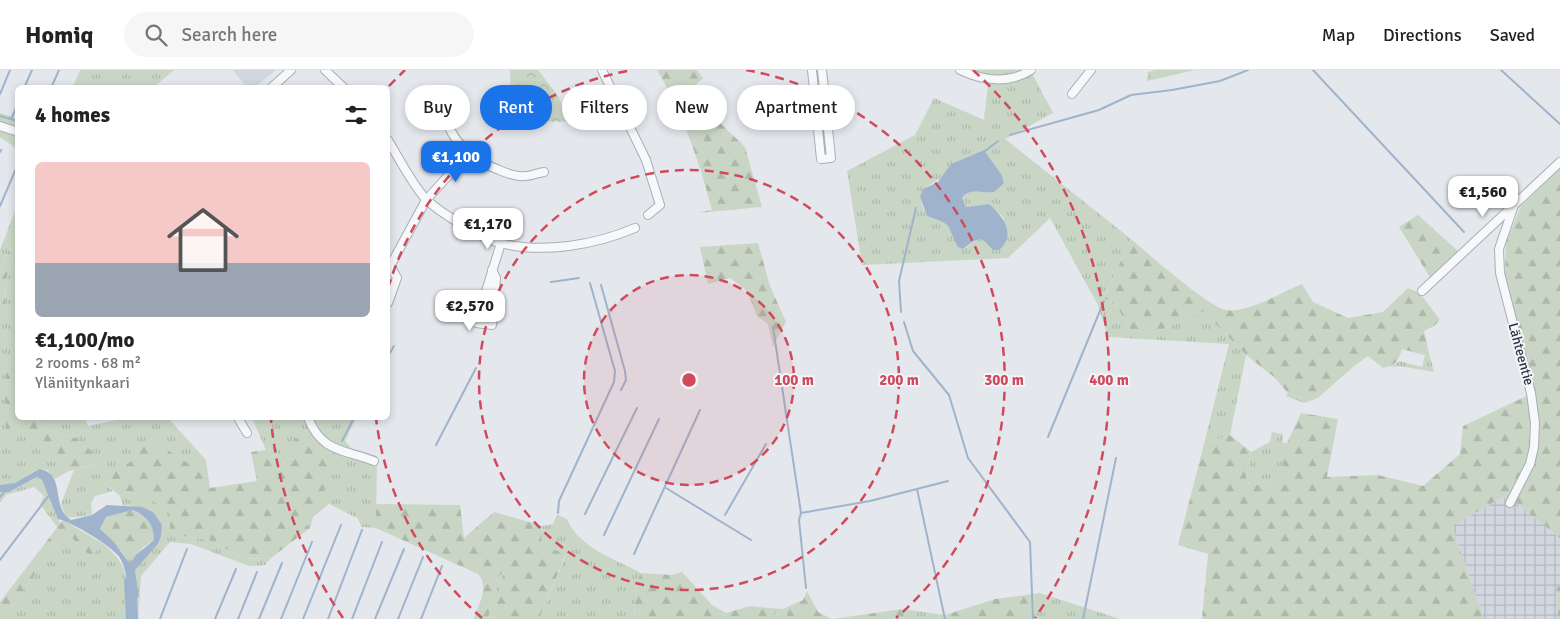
<!DOCTYPE html>
<meta charset="utf-8">
<style>
:root{--surface:#fff;--page:#f6f6f6;--text:#222;--muted:#767676;--line:#e0e0e0;--accent:#1a73e8}
body{margin:0;font-family:Signika,sans-serif;background:var(--page);color:var(--text);height:100vh;display:flex;flex-direction:column;font-size:19px;white-space:nowrap}
*{box-sizing:border-box;margin:0}
p{font-size:16px;color:var(--muted)}
.icon{flex:none;width:28px;height:28px;fill:none;stroke:currentColor;stroke-width:2;stroke-linecap:round;stroke-linejoin:round}
.map{position:relative;flex:1;overflow:hidden}
.panel{position:absolute;left:15px;top:15px;width:375px;height:335px;display:flex;flex-direction:column;background:var(--surface);border-radius:8px;box-shadow:0 2px 8px #0003}
.panel>*{flex:none}
.hud{position:absolute;left:405px;top:15px;width:475px;height:45px;display:flex;gap:10px}
.price{position:absolute;translate:-50% -42px;padding:0 11px;border-radius:10px;background:#fff;color:#222;font-size:16px;line-height:32px;filter:drop-shadow(0 1px 2px #0008)}
.price::after{content:'';position:absolute;left:50%;top:30px;width:15px;height:11px;margin-left:-8px;background:inherit;clip-path:polygon(0 0,100% 0,50% 100%)}
.price.selected{background:var(--accent);color:#fff}
ul{padding:0;list-style:none}
li{display:grid;align-content:center;gap:10px;height:265px;padding:0 20px}
li span{display:grid;place-items:center;height:155px;border-radius:8px;color:#555}
li>.icon{margin-inline-start:auto}
span .icon{width:90px;height:90px;fill:#fffc;stroke-width:1}
li b{font-size:21px}
h2{display:flex;justify-content:space-between;align-items:center;height:60px;padding:0 20px;font-size:21px}
.tag{padding:0 18px;border-radius:22px;background:var(--surface);box-shadow:0 2px 8px #0003;font-size:18px;line-height:45px}
.tag.selected{background:var(--accent);color:#fff}
header{display:flex;align-items:center;gap:30px;box-sizing:border-box;height:70px;padding:0 25px;background:var(--surface);border-bottom:1px solid var(--line)}
header strong{font-size:24px}
nav{display:flex;gap:28px;margin-inline-start:auto;font-size:18px}
.search{width:350px;height:45px;background:var(--page);display:flex;align-items:center;gap:12px;box-sizing:border-box;padding:0 18px;border-radius:28px;color:var(--muted);font-size:19px}
.map>svg:first-child{display:block}
</style>
<header>
<strong>Homiq</strong>
<div class="search"><svg class="icon" aria-label="search" viewBox="0 0 24 24"><circle cx="10" cy="10" r="6"/><path d="M15 15l6 6"/></svg>Search here</div>
<nav><a>Map</a><a>Directions</a><a>Saved</a></nav>
</header>
<div class="map">
<svg width="1560" height="549" viewBox="0 0 1560 549">
<defs>
<pattern id="industrial-grid" width="8" height="8" patternUnits="userSpaceOnUse" patternTransform="scale(1.25)"><rect width="8" height="8" fill="#d2d6de"/><path d="M0 4h8M4 0v8" fill="none" stroke="#b4b8c0"/></pattern>
<pattern id="grass-tufts" width="24" height="20" patternUnits="userSpaceOnUse" patternTransform="scale(1.25)"><rect width="24" height="20" fill="#c9d6c5"/><path d="M3 7l-1-3M5 7V3M7 7l1-3M15 17l-1-3M17 17v-4M19 17l1-3" fill="none" stroke="#adb8ab"/></pattern>
<pattern id="forest-firs" width="22" height="20" patternUnits="userSpaceOnUse" patternTransform="scale(1.25)"><rect width="22" height="20" fill="#c9d6c5"/><path d="M5 1l3.5 6h-7zM16 11l3.5 6h-7z" fill="#adb8ab"/></pattern>
<pattern id="park-crowns" width="20" height="18" patternUnits="userSpaceOnUse" patternTransform="scale(1.25)"><rect width="20" height="18" fill="#c9d6c5"/><path d="M2 6a3 3 0 1 1 6 0M12 15a3 3 0 1 1 6 0" fill="none" stroke="#adb8ab"/></pattern>
</defs>
<rect width="100%" height="100%" fill="#e4e7ec"/>
<polygon fill="#d2d6de" points="233,0 276,0 255,17 247,18"/>
<polygon fill="url(#industrial-grid)" points="1503,427 1516,433 1560,468 1560,515 1556,518 1558,549 1484,549 1452,456"/>
<g fill="url(#grass-tufts)" fill-rule="evenodd">
<polygon points="80,0 174,0 154,17 73,17"/>
<polygon points="1155,0 1195,0 1147,11 1148,2"/>
<path d="M1033,5L1053,43L1005,69L1131,169L1104,228L1115,233L1130,260L1155,263L1203,241L1246,285L1230,365L1204,374L1229,274L1108,267L1098,235L1050,148L1008,188L862,195L847,101L915,65L934,28L984,50L988,14L1011,13ZM984,80L1001,104L988,123C979,120 969,120 962,128L966,137L989,134L1004,148L993,180L982,169L973,171L966,178L956,174C954,167 953,157 946,153C934,143 924,151 920,127L926,117L943,107L951,94Z"/>
<polygon points="0,43 17,48 17,79 0,67"/>
<path d="M17,136V286L12,281L6,359L51,375L69,401L55,409L47,400L39,399C26,404 15,418 0,415V238H5L6,209L13,189L10,177L0,200V180Z"/>
<polygon points="1428,279 1434,302 1399,296 1390,297 1399,291 1422,297 1425,285 1420,284"/>
<polygon points="1370,280 1368,286 1354,296 1318,328 1304,333 1286,326 1288,323 1306,329"/>
<polygon points="43,348 85,348 88,356 127,348 168,348 206,390 186,393 151,369 130,392 100,408 113,421 95,426 91,433 92,445 66,448 61,434 74,400 95,394 77,368 56,365 36,350"/>
<polygon points="252,348 356,348 345,371 351,378 377,386 376,458 362,457 357,448 329,434 313,447 310,458 299,446 295,391 286,394 273,379 266,380"/>
<polygon points="1272,362 1283,364 1282,372 1288,374 1283,381 1283,403 1269,416 1245,413 1251,382 1270,372"/>
<polygon points="38,407 45,414 60,453 58,458 40,434 44,426 34,417 6,425 0,433 0,422 9,422"/>
<path d="M128,421L170,438V464L209,470L245,489L271,488L265,495L249,496L191,474L170,472L141,506L138,549H3L55,476L71,467L91,487L102,473C126,493 125,500 130,529L139,527L135,500L157,475L162,455L129,435L123,436L120,426Z"/>
<path d="M557,445L567,449C579,478 615,489 641,503L636,512L634,549H539L566,485L541,475L543,456L553,454Z"/>
<polygon points="504,501 493,549 488,549 497,508"/>
<polygon points="1040,523 1120,549 1035,549 1034,524"/>
<polygon points="769,538 783,539 790,549 778,549"/>
<polygon points="902,539 945,545 946,549 907,549"/>
</g>
<g fill="url(#forest-firs)">
<path d="M657,0H697L703,8L688,22L745,77L762,137L697,143L712,140C699,91 683,43 657,0Z"/>
<polygon points="1560,98 1560,468 1516,433 1503,427 1452,456 1484,549 1202,549 1208,484 1178,475 1204,374 1230,365 1251,382 1245,413 1269,416 1283,403 1283,381 1301,343 1338,349 1327,407 1378,405 1423,416 1460,384 1463,356 1535,322 1505,206 1506,172 1521,136"/>
<polygon points="1418,145 1459,182 1431,209 1399,157"/>
<path d="M1131,169C1147,183 1210,238 1226,240C1245,244 1285,221 1302,214L1313,232L1348,248L1383,242L1408,218L1420,223L1440,250L1434,256L1424,261L1428,279L1420,284L1402,279C1399,290 1395,296 1383,298L1368,286L1369,281L1316,326L1306,329L1288,323L1274,307L1246,285L1203,241L1155,263L1130,260L1115,233L1104,228Z"/>
<polygon points="758,173 770,216 786,252 773,277 768,254 757,246 747,221 730,208 708,214 700,177"/>
<polygon points="10,177 13,189 6,209 5,239 0,238 0,200"/>
<polygon points="11,281 17,286 18,348 33,348 56,365 77,368 98,387 95,394 69,401 51,375 6,360 4,314"/>
<polygon points="305,366 331,379 332,392 319,433 299,446 310,458 271,488 245,489 209,470 170,464 170,438 128,421 120,426 99,408 130,392 151,369 186,392 206,390 210,418 257,411 251,382 273,379 286,394 295,390 290,380 295,369"/>
<path d="M376,434L460,435L464,468L494,442L543,456L541,475L566,484L539,549H493L504,501L497,508L488,549H474C478,535 490,516 478,504L376,458Z"/>
<path d="M133,440C146,447 154,454 154,470L143,477L130,495L123,483L100,459L106,447Z"/>
<polygon points="63,450 102,473 91,487 71,467 55,476 3,549 0,549 0,532"/>
<polygon points="682,502 712,535 726,543 750,536 769,538 778,549 634,549 636,512 641,503 672,505"/>
<polygon points="1560,515 1560,549 1558,549 1556,517"/>
<polygon points="807,521 818,542 832,549 902,539 907,549 790,549 783,539 803,530"/>
<polygon points="1034,524 1035,549 946,549 945,545 995,529"/>
</g>
<g fill="url(#park-crowns)">
<polygon points="510,0 538,0 556,23 571,52 503,50 511,33"/>
<polygon points="960,0 1031,0 993,11"/>
</g>
<g fill="#9fb4cc" fill-rule="evenodd">
<path d="M984,80L1001,104L1004,113L994,122C982,124 971,117 962,128L966,137L989,134C1003,146 1017,165 999,180H993L982,169L973,171L963,179L958,177C945,154 956,156 927,146L920,127L923,119L938,112L951,94Z"/>
<path d="M39,399C67,403 50,438 71,450L92,445L107,435L142,437L153,442L162,455L161,466L158,474L135,500L139,527L130,530C128,517 127,500 120,488C112,476 72,452 58,449L42,410L37,407L9,422H0V415L15,413ZM133,440C146,446 154,454 154,470L136,485L130,494L114,472L100,459L106,447Z"/>
</g>
<g fill="none" stroke-linecap="round" stroke-linejoin="round">
<g stroke="#9fb4cc" stroke-width="2">
<polyline points="1313,0 1464,162"/>
<polyline points="1501,0 1560,54"/>
<polyline points="24,18 32,0"/>
<polyline points="51,18 59,0"/>
<polyline points="0,24 10,0"/>
<polyline points="0,46 18,51"/>
<polyline points="11,49 18,34"/>
<polyline points="1010,65 1099,40 1131,25 1172,20 1220,11 1248,0"/>
<polyline points="985,81 998,71"/>
<polyline points="0,82 1,80"/>
<polyline points="0,136 18,94"/>
<polyline points="551,212 579,208"/>
<polyline points="601,215 625,301 626,310 621,320"/>
<polyline points="901,242 899,211 916,138"/>
<polyline points="904,252 913,281 949,325 968,388 1030,472 1033,549"/>
<polyline points="773,257 801,443 870,431 948,411"/>
<polyline points="388,286 394,276"/>
<polyline points="1048,367 1104,231"/>
<polyline points="342,371 354,348"/>
<polyline points="436,375 476,298"/>
<polyline points="666,418 751,470"/>
<polyline points="917,419 945,549"/>
<polyline points="0,427 5,421"/>
<polyline points="558,443 559,431 614,312 615,301 590,213"/>
<polyline points="801,443 799,450 806,518"/>
<polyline points="585,444 637,338"/>
<polyline points="725,445 766,374"/>
<polyline points="604,465 659,349"/>
<polyline points="634,484 700,340"/>
<polyline points="0,490 50,424"/>
<polyline points="160,549 187,479"/>
<polyline points="215,549 236,499"/>
<polyline points="238,549 257,502"/>
<polyline points="259,549 282,493"/>
<polyline points="281,549 312,472"/>
<polyline points="303,549 341,455"/>
<polyline points="328,549 362,460"/>
<polyline points="352,549 382,472"/>
<polyline points="375,549 404,479"/>
<polyline points="398,549 423,487"/>
<polyline points="421,549 442,496"/>
<polyline points="1083,549 1116,388"/>
</g>
<polyline stroke="#9fb4cc" stroke-width="12" points="130,512 132,549"/>
<defs>
<g id="street">
<polyline points="325,0 344,18"/>
<polyline points="602,0 646,90 660,135 648,145"/>
<polyline points="812,0 821,89 831,88 822,0"/>
<path d="M960,0C983,11 1009,14 1031,0"/>
<polyline points="271,18 291,0"/>
<polyline points="1072,24 1091,0"/>
<path d="M443,29C444,65 466,87 499,100C506,103 516,107 525,106C531,106 537,103 544,102"/>
<polyline points="0,56 18,62"/>
<path d="M388,70C397,85 416,121 428,131C442,144 482,168 500,173C543,184 595,175 635,158"/>
<polyline points="388,200 426,130 468,84"/>
<polyline points="492,200 496,208 492,255 476,253 501,173"/>
<polyline points="1422,221 1560,92"/>
<polyline points="388,233 397,208 390,195"/>
<polyline points="238,348 247,363"/>
<path d="M308,348C322,382 342,379 374,391"/>
<polyline points="1510,433 1530,394 1534,377 1535,353 1531,323 1500,203 1499,179 1514,135"/>
</g>
</defs>
<use href="#street" stroke="#a9aeb7" stroke-width="10"/>
<use href="#street" stroke="#f7f8fa" stroke-width="8"/>
</g>
<circle cx="689" cy="310" r="105" fill="#d1495b" fill-opacity=".12"/>
<g fill="none" stroke="#d1495b" stroke-width="2.5" stroke-dasharray="9 6">
<circle cx="689" cy="310" r="105"/>
<circle cx="689" cy="310" r="210"/>
<path d="M482 548A315 315 0 0 1 376 348M388 218A315 315 0 0 1 632 0M746 0A315 315 0 0 1 896 548"/>
<path d="M343 548A420 420 0 0 1 271 350M389 16A420 420 0 0 1 405 0M973 0A420 420 0 0 1 1035 548"/>
</g>
<g text-anchor="middle" dominant-baseline="central" stroke-width="4" stroke-linejoin="round" paint-order="stroke">
<g font-size="14" fill="#2b3445" stroke="#f4f6f9">
<text transform="translate(1521 284) rotate(75)">Lähteentie</text>
</g>
</g>
<circle cx="689" cy="310" r="8" fill="#d1495b" stroke="#f4f6f9" stroke-width="2.5"/>
<g font-size="15" text-anchor="middle" font-weight="bold" fill="#d1495b" stroke="#f4f6f9" stroke-width="4" stroke-linejoin="round" paint-order="stroke">
<text x="794" y="315">100 m</text>
<text x="899" y="315">200 m</text>
<text x="1004" y="315">300 m</text>
<text x="1109" y="315">400 m</text>
</g>
</svg>
<b class="price selected" style="left:456px;top:113px">€1,100</b>
<b class="price" style="left:1483px;top:148px">€1,560</b>
<b class="price" style="left:488px;top:180px">€1,170</b>
<b class="price" style="left:470px;top:262px">€2,570</b>
<div class="hud">
<a class="tag">Buy</a>
<a class="tag selected">Rent</a>
<a class="tag">Filters</a>
<a class="tag">New</a>
<a class="tag">Apartment</a>
</div>
<section class="panel">
<h2>4 homes<svg class="icon" aria-label="filters" viewBox="0 0 24 24"><path d="M4 7h16M4 17h16"/><circle cx="9" cy="7" r="2"/><circle cx="15" cy="17" r="2"/></svg></h2>
<ul>
<li><span style="background:linear-gradient(#f6c9c9 65%,#9aa5b1 0)"><svg class="icon" aria-label="home" viewBox="0 0 24 24"><path d="M3 11l9-7 9 7M6 9v11h12V9"/></svg></span><div><b>€1,100/mo</b><p>2 rooms · 68 m²</p><p>Yläniitynkaari</p></div></li>
</ul>
</section>
</div>
